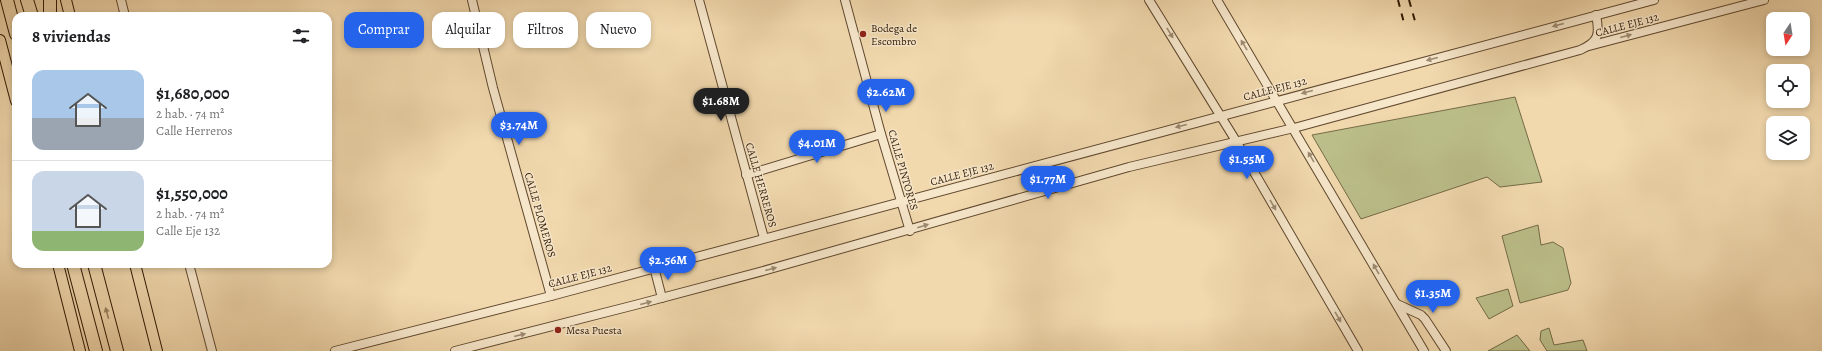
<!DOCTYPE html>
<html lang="es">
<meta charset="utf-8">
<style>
:root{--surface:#fff;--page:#f6f6f6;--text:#202124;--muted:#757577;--line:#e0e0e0;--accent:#2563eb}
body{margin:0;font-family:Alegreya,serif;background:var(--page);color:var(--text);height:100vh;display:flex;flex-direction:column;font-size:15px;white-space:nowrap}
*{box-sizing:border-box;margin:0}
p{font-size:13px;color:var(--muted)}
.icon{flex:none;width:22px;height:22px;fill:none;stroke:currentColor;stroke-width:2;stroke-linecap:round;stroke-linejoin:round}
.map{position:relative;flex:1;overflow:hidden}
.side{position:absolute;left:12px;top:12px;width:320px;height:256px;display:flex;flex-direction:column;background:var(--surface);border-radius:12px;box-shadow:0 2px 6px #0003}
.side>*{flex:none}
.guide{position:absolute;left:344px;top:12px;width:380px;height:36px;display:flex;gap:8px}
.needle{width:26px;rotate:192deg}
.tools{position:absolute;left:1766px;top:12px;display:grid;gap:8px}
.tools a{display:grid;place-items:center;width:44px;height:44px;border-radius:8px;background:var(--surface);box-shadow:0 2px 6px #0003;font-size:20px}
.price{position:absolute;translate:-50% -34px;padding:0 9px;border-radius:14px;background:var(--accent);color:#fff;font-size:13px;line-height:26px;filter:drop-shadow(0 1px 2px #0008)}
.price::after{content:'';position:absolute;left:50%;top:24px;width:12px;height:9px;margin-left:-6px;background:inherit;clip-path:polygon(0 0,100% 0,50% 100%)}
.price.on{background:#222;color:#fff}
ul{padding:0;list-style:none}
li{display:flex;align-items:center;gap:12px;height:100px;padding:0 20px}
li+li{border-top:1px solid var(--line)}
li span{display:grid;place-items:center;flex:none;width:112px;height:80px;border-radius:12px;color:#555}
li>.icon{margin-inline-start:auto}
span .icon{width:48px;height:48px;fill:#fffc;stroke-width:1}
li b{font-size:17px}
h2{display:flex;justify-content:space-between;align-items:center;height:48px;padding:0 20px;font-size:17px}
.chip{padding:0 14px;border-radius:12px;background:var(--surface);box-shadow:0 2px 6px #0003;font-size:14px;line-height:36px}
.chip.on{background:var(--accent);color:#fff}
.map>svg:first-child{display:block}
</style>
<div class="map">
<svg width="1822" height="351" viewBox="0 0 1822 351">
<rect width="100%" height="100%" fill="#f1d8ad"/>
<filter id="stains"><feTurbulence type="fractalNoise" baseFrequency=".005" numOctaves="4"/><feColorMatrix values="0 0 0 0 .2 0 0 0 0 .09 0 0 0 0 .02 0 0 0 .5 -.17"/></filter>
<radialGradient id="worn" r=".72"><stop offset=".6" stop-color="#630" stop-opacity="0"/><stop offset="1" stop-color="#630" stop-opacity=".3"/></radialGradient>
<g fill="#bbbe89" stroke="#756b46">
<polygon points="1515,97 1542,182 1500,187 1487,177 1361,219 1312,135"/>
<polygon points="1538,225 1541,245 1553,242 1563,248 1571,283 1568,290 1520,303 1502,236"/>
<polygon points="1508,289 1513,306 1489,319 1476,298"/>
<polygon points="1549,328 1554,345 1583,340 1587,351 1547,351 1540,340 1541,331"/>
<polygon points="1517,335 1530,351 1488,351"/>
</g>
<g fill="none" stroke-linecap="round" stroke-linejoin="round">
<defs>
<g id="minor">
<polyline points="121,0 125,16"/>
<polyline points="472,0 493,88 551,296"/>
<polyline points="699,0 764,238"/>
<polyline points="845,0 881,134 910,231"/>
<polyline points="1149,0 1236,141 1358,351"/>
<polyline points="1217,0 1424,351"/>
<polyline points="1589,46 1764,0"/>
<polyline points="746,175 881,134"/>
<polyline points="189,264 212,351"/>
<polyline points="654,267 662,298"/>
<polyline points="1397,304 1421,315 1425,319 1446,351"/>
<polyline points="335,351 551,296 1654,0"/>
<path d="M455,351L635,305L763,271L1129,167L1294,128L1580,50C1599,42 1600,34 1596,15"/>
</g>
<g id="major">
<polyline points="66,0 70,16"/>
<polyline points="0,40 16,101"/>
<polyline points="58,264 80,351"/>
<polyline points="135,264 157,351"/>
</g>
<g id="highway">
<polyline points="7,0 16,34"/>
<polyline points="27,0 32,16"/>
<polyline points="50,0 50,16"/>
<polyline points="73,264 96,351"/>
<polyline points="94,264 117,351"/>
</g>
</defs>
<use href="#minor" stroke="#60482e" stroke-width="10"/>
<use href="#major" stroke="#2f1803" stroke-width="12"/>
<use href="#highway" stroke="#2f1803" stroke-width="14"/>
<use href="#minor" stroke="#f6e6ca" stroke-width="8"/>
<use href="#major" stroke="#f1d8ad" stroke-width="10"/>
<use href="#highway" stroke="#f1d8ad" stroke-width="12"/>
<g stroke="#2f1803" stroke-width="2" stroke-dasharray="7 7" stroke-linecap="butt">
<polyline points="1398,0 1404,23"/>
<polyline points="1409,0 1415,21"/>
</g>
</g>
<defs><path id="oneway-solid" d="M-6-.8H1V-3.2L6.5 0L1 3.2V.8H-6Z"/></defs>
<g fill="#9c8970">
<use href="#oneway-solid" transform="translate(1558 25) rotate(165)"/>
<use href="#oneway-solid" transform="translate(1170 33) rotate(58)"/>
<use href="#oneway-solid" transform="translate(1626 36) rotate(-15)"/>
<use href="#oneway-solid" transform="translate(1244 45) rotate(-121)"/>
<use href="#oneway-solid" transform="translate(1432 59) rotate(165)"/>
<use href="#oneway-solid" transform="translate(1307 92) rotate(165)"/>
<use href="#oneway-solid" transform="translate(1181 126) rotate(166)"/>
<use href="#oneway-solid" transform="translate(1311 157) rotate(-120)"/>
<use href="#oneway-solid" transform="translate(1273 205) rotate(60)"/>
<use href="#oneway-solid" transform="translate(923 226) rotate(-17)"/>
<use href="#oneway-solid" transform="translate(771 269) rotate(-15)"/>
<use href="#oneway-solid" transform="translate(1376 269) rotate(-120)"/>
<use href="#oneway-solid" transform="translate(646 303) rotate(-15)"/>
<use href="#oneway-solid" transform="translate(1338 317) rotate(60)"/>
<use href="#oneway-solid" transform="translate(520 335) rotate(-14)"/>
</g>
<use fill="#9a8260" href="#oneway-solid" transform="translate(107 313) rotate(-105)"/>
<g fill="#8f2418" stroke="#f6e6ca" stroke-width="1.5">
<circle cx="863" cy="34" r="4"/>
<circle cx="558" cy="330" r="4"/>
</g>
<g text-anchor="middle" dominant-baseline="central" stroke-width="3" stroke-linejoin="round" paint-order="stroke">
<g font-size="11" fill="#2f1803" stroke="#f6e6ca">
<text transform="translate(1627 25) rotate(-15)">CALLE EJE 132</text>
<text transform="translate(1275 89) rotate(-15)">CALLE EJE 132</text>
<text transform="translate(903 170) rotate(74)">CALLE PINTORES</text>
<text transform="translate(962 174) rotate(-15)">CALLE EJE 132</text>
<text transform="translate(761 185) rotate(74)">CALLE HERREROS</text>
<text transform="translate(540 215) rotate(74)">CALLE PLOMEROS</text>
<text transform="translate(580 276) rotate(-15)">CALLE EJE 132</text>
</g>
<g font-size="11" fill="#2f1803" stroke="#f6e6ca" text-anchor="start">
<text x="871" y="28">Bodega de<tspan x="871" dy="13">Escombro</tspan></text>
<text x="566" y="330">Mesa Puesta</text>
</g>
</g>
<rect width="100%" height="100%" filter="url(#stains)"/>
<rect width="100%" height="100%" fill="url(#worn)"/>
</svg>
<div class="tools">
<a><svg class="needle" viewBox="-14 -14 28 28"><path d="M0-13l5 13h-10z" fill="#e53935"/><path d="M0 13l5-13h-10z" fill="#757577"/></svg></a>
<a><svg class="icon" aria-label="locate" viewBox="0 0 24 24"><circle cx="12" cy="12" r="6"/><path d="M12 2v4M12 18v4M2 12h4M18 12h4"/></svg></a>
<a><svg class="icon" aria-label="layers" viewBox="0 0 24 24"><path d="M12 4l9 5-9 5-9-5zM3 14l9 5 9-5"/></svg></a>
</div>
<b class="price" style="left:886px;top:113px">$2.62M</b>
<b class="price on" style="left:721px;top:122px">$1.68M</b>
<b class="price" style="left:519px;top:146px">$3.74M</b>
<b class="price" style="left:817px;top:164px">$4.01M</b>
<b class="price" style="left:1247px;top:180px">$1.55M</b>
<b class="price" style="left:1048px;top:200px">$1.77M</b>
<b class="price" style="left:668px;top:281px">$2.56M</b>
<b class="price" style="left:1433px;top:314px">$1.35M</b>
<div class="guide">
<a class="chip on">Comprar</a>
<a class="chip">Alquilar</a>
<a class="chip">Filtros</a>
<a class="chip">Nuevo</a>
</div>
<section class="side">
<h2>8 viviendas<svg class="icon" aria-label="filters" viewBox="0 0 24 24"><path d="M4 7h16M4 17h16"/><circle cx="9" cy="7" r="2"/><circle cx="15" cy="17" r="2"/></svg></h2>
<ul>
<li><span style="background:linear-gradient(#a9c7e8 60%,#9aa5b1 0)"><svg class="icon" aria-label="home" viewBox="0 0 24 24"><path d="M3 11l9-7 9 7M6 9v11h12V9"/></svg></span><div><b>$1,680,000</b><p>2 hab. · 74 m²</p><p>Calle Herreros</p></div></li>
<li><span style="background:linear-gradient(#c9d6e8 75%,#8fb573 0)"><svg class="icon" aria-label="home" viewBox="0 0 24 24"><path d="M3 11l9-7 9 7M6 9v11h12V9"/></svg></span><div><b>$1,550,000</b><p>2 hab. · 74 m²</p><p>Calle Eje 132</p></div></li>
</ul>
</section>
</div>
